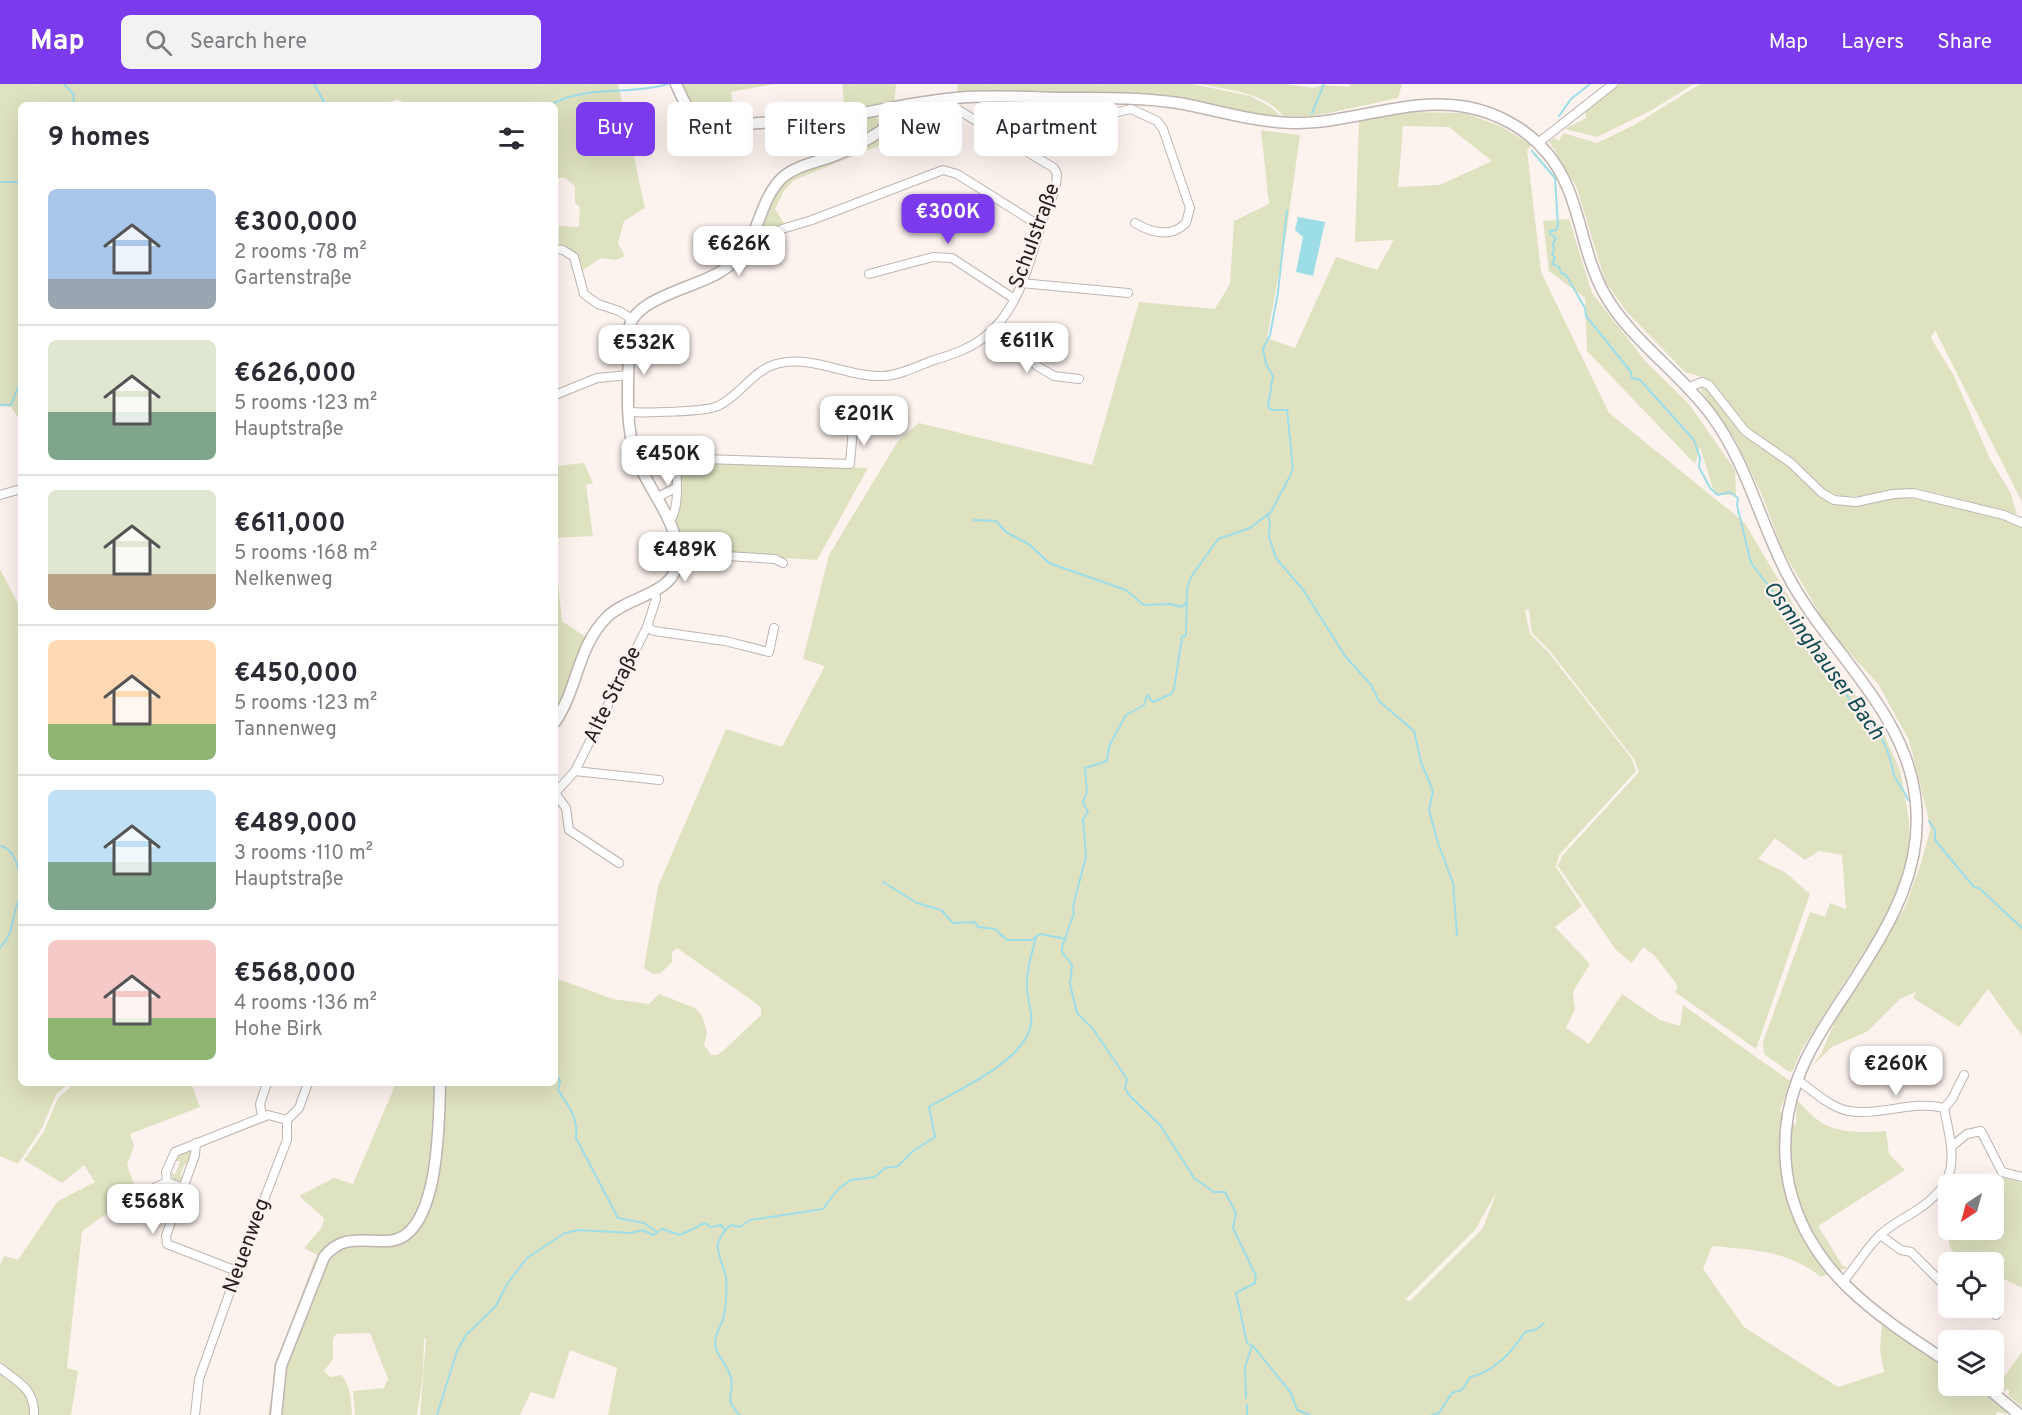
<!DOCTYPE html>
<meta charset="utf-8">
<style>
:root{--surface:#fff;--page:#f2f2f3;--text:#2b2b33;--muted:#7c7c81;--line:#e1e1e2;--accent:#7c3aed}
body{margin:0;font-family:Overpass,sans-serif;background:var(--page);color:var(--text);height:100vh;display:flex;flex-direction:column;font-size:22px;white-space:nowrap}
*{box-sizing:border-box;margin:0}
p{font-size:20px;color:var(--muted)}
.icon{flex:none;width:33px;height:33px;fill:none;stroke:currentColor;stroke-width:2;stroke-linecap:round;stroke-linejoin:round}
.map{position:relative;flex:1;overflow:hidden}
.sheet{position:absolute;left:18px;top:18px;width:540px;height:984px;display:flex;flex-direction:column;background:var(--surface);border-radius:9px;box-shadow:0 6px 24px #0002}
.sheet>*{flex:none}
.banner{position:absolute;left:576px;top:18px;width:570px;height:54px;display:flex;gap:12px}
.needle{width:39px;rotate:216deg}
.fabs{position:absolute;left:1938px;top:1090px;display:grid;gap:12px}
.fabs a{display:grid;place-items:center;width:66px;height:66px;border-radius:9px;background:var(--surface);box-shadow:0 6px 24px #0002;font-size:30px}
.price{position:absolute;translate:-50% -51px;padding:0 14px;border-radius:12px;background:#fff;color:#222;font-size:20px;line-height:39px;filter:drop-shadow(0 2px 3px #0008)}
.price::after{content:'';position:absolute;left:50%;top:36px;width:18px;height:14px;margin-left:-9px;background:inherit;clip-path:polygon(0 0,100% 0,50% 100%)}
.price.on{background:var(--accent);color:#fff}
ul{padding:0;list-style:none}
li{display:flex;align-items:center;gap:18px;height:150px;padding:0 30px}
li+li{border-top:2px solid var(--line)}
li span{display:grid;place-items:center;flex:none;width:168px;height:120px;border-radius:9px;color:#555}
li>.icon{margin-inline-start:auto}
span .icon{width:72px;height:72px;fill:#fffc;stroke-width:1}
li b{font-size:26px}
h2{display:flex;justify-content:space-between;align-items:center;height:72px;padding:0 30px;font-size:26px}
.chip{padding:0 21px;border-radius:9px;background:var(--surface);box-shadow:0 6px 24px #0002;font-size:21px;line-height:54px}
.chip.on{background:var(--accent);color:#fff}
header{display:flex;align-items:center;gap:36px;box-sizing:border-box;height:84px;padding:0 30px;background:var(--accent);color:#fff}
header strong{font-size:28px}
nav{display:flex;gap:33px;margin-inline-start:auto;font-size:21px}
.search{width:420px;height:54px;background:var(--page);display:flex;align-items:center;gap:15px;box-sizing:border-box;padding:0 21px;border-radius:9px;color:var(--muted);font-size:22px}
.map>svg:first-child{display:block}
</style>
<header>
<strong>Map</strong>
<div class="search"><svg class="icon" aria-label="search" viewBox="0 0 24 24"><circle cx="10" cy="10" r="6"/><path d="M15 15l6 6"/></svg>Search here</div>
<nav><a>Map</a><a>Layers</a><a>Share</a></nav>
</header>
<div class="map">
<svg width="2022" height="1331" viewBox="0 0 2022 1331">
<rect width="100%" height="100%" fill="#fcf2ee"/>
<g fill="#dfe2c0" fill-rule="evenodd">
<polygon points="0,0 618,0 645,124 624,137 618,159 625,172 616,176 601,174 583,186 577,170 559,161 559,142 579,143 580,123 575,119 575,102 565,94 555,94 555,21 409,21 397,15 383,21 21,21 21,338 11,323 0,322"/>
<path d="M683,0H775L731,8L735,37C699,41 697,30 681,1Z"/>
<polygon points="842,0 896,0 894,20 845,27"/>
<polygon points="957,0 1193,0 1250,12 1271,23 1281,33 1124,10 993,7 958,10"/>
<path d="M1202,0H1286L1314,4L1322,1L1349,3L1350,0H1402L1398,14L1315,32H1283C1265,8 1230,7 1202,0Z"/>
<polygon points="1619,0 1694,0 1652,26 1597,53 1565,45 1586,34 1585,27"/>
<path d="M1700,0H2022V418L1935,246L1931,254L1954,292L1990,375L2010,408L2017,430C1982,427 1949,408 1914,406C1882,404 1855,422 1824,406L1744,343L1715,302L1705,294L1685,288L1626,227L1605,197L1577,104L1549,57L1555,54L1559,57L1563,49L1597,59L1636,40Z"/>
<polygon points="909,27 915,42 883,60 794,96 784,107 775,125 784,139 761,151 759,149 776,110 786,96 802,87 838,76 880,55 892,46 900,30"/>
<path d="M1403,28L1465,29L1500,42L1532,61L1527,66L1541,188L1609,329L1744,438L1820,565L1881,644L1900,686L1909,736V770L1899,807L1887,832L1802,965L1792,988L1788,987L1764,970L1763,958L1810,828L1825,833L1830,819L1846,825L1842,771L1819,767L1805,776L1775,754L1758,775L1786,789L1810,810L1756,965L1675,908L1678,902L1654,871L1643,863L1632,879L1616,866L1558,782L1562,772L1639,688L1634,675L1550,567L1532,549L1529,526H1525L1530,550L1549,569L1632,675L1636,687L1559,771L1556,783L1582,822L1555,843L1590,880L1573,908L1575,925L1566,944L1589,960L1622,910L1660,936L1680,942L1683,921L1790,997L1780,1027L1784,1031C1778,1102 1784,1133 1827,1190L1821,1193C1787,1166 1754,1166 1712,1162L1703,1185L1744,1243L1838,1303L1884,1288L1880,1267L1882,1238L1948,1282V1302H1977L2014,1331L1997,1328L1996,1331H608L617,1284L570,1266L554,1315L531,1308L520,1331H420L426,1256L424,1254L423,1290L417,1331H355L353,1307L384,1304L388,1295L370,1249L336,1250L333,1255V1275L324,1287L330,1293L341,1291C351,1302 351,1317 352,1331H280C280,1319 279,1307 281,1295C285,1273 320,1176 336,1165C364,1146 395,1177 420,1143C429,1131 433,1120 434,1106L428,1105C423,1129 410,1152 383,1153C371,1153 358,1149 345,1153C334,1157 328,1165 319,1172L304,1164L322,1143L324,1134L299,1112L334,1094L353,1100L396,999H555V894L613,915L649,920L659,910L695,924L702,932L707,948L704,961L711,971H717L723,967L761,931V924L757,920L677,864L672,868V878L661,889L653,890L644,884L658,802L726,645L782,663L825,582L803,575L829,471L898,357L919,339L1092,381L1139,218L1215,225L1230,200L1234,137L1269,120L1261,46L1300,51L1286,151L1267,254L1295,264L1336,173L1377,186L1394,156L1355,158L1359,37ZM1403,42L1449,43L1492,77L1440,101L1398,103ZM1497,1107L1483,1144L1410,1217L1405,1216L1475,1146Z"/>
<polygon points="872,32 879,35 878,43 844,61 843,59 849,56 845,42 837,43 837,38"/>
<polygon points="1569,135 1592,209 1646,278 1689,320 1735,386 1736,411 1715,411 1700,363 1695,380 1587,267 1585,214 1549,187 1543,137"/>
<polygon points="1705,303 1746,353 1793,384 1820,411 1833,420 1850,422 1893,413 1914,412 2015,438 2022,444 2022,952 1988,905 1959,943 1913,914 1916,908 1900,915 1868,947 1832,963 1812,982 1821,970 1836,935 1905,823 1921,779 1930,746 1928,733 1909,656 1878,600 1831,549 1783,467 1762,411 1736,357 1700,305"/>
<polygon points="682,377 868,384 817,476 683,468 674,437 679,380"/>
<polygon points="584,379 593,399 586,401 593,452 555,454 555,382"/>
<polygon points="555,470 562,537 587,554 555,640"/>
<polygon points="0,485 18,520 21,518 21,999 68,999 56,1011 42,1044 18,1080 0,1072"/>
<path d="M75,999H191L200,1023L130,1050L134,1062L127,1081L137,1108L127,1111L132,1119L112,1126L82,1147L67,1284L78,1287L71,1331H35C31,1299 24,1297 0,1278V1181L4,1172L18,1176L58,1117L95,1098L84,1081L62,1099L24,1076L44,1047L58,1014Z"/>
<path d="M1797,1016C1803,1022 1808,1028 1815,1034C1834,1050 1862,1049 1886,1047L1889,1070L1905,1086L1818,1142L1842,1181L1847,1184L1838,1187C1829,1175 1817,1163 1810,1149C1792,1113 1789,1077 1791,1038L1796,1041Z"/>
<polygon points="186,1066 192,1069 191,1078 184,1081 180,1093 186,1091 180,1097 174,1096 170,1089 175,1090 180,1078 175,1076"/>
<polygon points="1999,1088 2009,1094 2022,1095 2022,1204 1994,1190 1994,1179 1965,1179 1950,1164 1947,1147 1978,1151 1981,1146 1994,1146 1994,1115"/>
<polygon points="315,1175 318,1177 281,1270 274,1331 268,1331 279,1271"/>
<polygon points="2022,1268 2022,1323 2008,1311 2010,1307 2008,1305 2004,1307 1999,1304 2001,1297"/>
<path d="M0,1288C17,1300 33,1308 31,1331H0Z"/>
</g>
<polygon fill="#9ddde8" points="1298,133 1325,138 1313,192 1296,188 1303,153 1295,146"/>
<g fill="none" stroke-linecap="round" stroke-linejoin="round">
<g stroke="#9ddde8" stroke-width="2">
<polyline points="64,0 74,11 73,21"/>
<polyline points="314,0 326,21"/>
<path d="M550,21C587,0 627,12 668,0"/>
<polyline points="1312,29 1324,0"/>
<polyline points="1559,32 1571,15 1590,0"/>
<path d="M1532,67L1555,94L1558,142L1556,146L1550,147V150L1556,154L1553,160L1554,165L1552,170L1555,174L1552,180L1559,183L1561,189L1566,191L1585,224L1586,232L1631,288L1632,294L1640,296L1694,356L1700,374L1699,383L1710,404L1718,411L1730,408L1738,414L1737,421L1751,479L1776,512L1778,521L1797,546L1808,555L1822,583C1839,587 1842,606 1852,619C1859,628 1866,630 1870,642C1885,651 1890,674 1894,691C1897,699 1905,707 1908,716"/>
<polyline points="0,98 21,98"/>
<polyline points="0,321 11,321 21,296"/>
<polyline points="1267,430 1270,438 1269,453 1276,474 1304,507 1345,572 1371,601 1379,617 1414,647 1421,678 1433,707 1429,726 1438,759 1453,799 1457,851"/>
<polyline points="974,436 996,437 1006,448 1030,461 1049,479 1126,506 1144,521 1170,520 1182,523 1187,518"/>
<polyline points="1929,737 1935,746 1935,756 1974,803 1979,804 2022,844"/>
<path d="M0,762C14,764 19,784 21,797"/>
<polyline points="883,798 917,819 941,826 953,839 975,838 978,843 995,845 1007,856 1031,856 1035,854"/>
<path d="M0,864C10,853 11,846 14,832C15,823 20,816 21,807"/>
<path d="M555,987L560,998L558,1006C569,1022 578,1033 576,1054L618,1134L644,1139L657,1148"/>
<polyline points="1253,1262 1291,1309 1297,1326 1310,1331"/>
<polyline points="1246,1314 1245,1283 1252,1262 1247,1259 1236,1209 1255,1199 1256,1192 1233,1144 1236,1129 1225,1108 1214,1108 1194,1094 1161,1042 1129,1011 1125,1004 1127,995 1093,945 1077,929 1070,900 1072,881 1062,868 1062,863 1074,829 1073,822 1086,773 1083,735 1088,728 1083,718 1087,708 1085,684 1107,677 1109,662 1126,631 1144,621 1147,611 1153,618 1171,610 1174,605 1182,553 1186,551 1187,504 1191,493 1218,455 1250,444 1271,428 1290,392 1293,384 1287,326 1271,326 1268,322 1273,292 1266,280 1263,265 1270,251 1278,208 1287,126"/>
<polyline points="1247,1321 1247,1331"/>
<polyline points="437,1331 457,1267 466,1251 496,1222 507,1200 527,1174 565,1149 579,1146 631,1149 643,1146 653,1151 662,1145 680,1151 705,1139 711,1143 721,1141 725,1145"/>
<path d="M740,1331C722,1314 735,1311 731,1294C728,1280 715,1272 715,1257C716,1249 720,1243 723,1235C726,1224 727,1206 726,1194C725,1183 716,1171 718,1159C720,1153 726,1144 731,1141L740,1143L750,1136L823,1125L838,1105L851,1096L875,1093L885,1084L898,1082L913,1067L935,1053L929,1023C958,1006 1026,976 1031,940C1033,927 1027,916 1027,904C1026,887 1032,869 1036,853L1040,850L1066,855"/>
<path d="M1432,1331L1439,1329L1452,1309L1462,1306L1470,1293C1494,1288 1512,1268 1525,1248L1537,1245L1544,1239"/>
</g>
<defs>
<g id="minor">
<path d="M1093,14L1094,26L1101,32L1131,25L1157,37L1163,45L1190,124L1186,139C1171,154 1152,149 1135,139"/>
<polyline points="1538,59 1613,0"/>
<polyline points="747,161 755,162 782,145 812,136 943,86 957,90 1040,142"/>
<polyline points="555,165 563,166 574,173 584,210 598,220 619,227 632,235"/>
<polyline points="869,190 933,173 952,174 1013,214"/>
<polyline points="1021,199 1128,209"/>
<polyline points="997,241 1015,253 1037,282 1054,292 1079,295"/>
<polyline points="1689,303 1702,298 1709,301 1745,347 1791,379 1822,409 1834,416 1856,418 1893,410 1913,409 2004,431 2022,439"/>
<polyline points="555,311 597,294 629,291"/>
<path d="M628,328C644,329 706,328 718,322C740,312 752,287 776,280C811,270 849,294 884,292C900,291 916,283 931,277C951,271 973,264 988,250C1019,224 1030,177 1041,141C1046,124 1057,109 1057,90L1054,84L955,24L937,29"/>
<polyline points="0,411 21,405"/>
<polyline points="658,413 675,404"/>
<path d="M669,438C681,423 676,392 676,374L850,380L853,344"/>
<polyline points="677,469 775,475 783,479"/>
<polyline points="647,543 654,547 725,557 769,568 774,544"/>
<polyline points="575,687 659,696"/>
<polyline points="555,709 575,687 647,543 656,515 655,507"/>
<polyline points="555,709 566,724 569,746 619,779"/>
<path d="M1797,996C1813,1006 1830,1024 1849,1027C1880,1032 1914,1016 1944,1024C1954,1073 1962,1098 1914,1128C1903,1135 1889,1142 1879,1152C1865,1166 1855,1184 1842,1199"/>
<polyline points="1944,1024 1952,1015 1964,991"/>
<polyline points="262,1033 260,1020 267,999"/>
<polyline points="196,1059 195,1071 166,1152 167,1160 234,1186"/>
<polyline points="1952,1062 1967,1050 1981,1047 2002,1088 2022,1093"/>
<polyline points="183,1104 167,1098 166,1088 175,1068 268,1031 287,1036"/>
<polyline points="132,1114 167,1098"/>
<polyline points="1880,1151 1901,1166 1911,1168 1948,1205"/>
<polyline points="1985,1224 1996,1231"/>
<path d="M0,1284C18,1298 35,1305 34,1331"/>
<polyline points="195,1331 199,1295 233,1199 234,1186 240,1178 287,1056 287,1036 299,1024 308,999"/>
</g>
<g id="secondary">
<path d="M676,0C683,16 693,40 712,43C726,46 744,40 758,39C778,38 797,38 817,36C863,31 909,18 956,14C990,11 1026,13 1061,14C1100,14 1139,13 1178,19C1217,26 1254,38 1293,39C1351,40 1410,12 1467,23C1498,29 1527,45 1547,69C1581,109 1579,164 1604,209C1630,256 1680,288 1712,332C1747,380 1760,438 1787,490C1826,565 1903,624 1915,711C1925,782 1892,837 1855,895C1834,928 1810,960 1797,997C1785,1030 1782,1066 1789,1101C1808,1188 1878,1232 1948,1278"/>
<path d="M555,638C578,605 577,563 607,533C626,514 669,510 676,484C686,443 646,406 635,370C623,331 630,288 629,247C630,215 695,204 720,188C762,163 755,120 782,94C796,81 819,78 836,71C851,65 867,56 881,47L887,40V25"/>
<polyline points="1985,1302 2020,1331"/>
<path d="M276,1331L281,1282L324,1173C342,1150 363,1158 388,1157C440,1155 439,1037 440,999"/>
</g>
</defs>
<use href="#minor" stroke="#beb4b0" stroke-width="10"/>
<use href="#secondary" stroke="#beb4b0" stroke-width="13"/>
<use href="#minor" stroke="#fff" stroke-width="8"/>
<use href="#secondary" stroke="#fff" stroke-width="10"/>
</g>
<g text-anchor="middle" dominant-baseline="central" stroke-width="4.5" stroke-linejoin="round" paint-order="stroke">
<g font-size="21" fill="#231f1e" stroke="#fcf2ee">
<text transform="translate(1035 152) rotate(-70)">Schulstraße</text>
<text transform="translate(613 611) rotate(-64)">Alte Straße</text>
<text transform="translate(247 1162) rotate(-70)">Neuenweg</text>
</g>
<g font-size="22" font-style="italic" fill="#124b53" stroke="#fcf2ee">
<text transform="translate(1823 577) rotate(54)">Osminghauser Bach</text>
</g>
</g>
</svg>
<div class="fabs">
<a><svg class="needle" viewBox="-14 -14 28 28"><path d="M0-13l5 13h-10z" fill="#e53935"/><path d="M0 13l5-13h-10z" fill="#7c7c81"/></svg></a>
<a><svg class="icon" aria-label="locate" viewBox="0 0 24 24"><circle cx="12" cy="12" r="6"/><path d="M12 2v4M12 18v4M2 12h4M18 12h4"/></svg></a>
<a><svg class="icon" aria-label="layers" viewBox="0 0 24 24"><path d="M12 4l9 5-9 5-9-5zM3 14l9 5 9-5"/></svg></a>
</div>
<b class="price on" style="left:948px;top:161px">€300K</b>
<b class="price" style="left:739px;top:193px">€626K</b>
<b class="price" style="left:1027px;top:290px">€611K</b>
<b class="price" style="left:644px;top:292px">€532K</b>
<b class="price" style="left:864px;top:363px">€201K</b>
<b class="price" style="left:668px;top:403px">€450K</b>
<b class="price" style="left:685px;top:499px">€489K</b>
<b class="price" style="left:1896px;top:1013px">€260K</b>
<b class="price" style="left:153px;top:1151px">€568K</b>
<div class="banner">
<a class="chip on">Buy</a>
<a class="chip">Rent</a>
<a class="chip">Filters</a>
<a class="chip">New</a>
<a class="chip">Apartment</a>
</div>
<section class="sheet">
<h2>9 homes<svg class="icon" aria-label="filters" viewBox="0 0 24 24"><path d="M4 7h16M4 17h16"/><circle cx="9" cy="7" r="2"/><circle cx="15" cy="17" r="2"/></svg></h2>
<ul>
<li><span style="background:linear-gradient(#a9c7e8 75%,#9aa5b1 0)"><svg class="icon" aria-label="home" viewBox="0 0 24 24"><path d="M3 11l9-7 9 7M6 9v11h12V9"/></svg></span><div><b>€300,000</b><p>2 rooms · 78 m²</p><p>Gartenstraße</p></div></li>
<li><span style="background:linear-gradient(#dfe7d0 60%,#7fa58c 0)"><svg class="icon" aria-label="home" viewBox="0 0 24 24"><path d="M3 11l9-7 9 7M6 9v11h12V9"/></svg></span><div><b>€626,000</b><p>5 rooms · 123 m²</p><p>Hauptstraße</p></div></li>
<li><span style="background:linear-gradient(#dfe7d0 70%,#b9a48a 0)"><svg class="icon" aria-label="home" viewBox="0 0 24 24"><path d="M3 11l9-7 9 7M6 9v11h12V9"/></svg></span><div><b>€611,000</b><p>5 rooms · 168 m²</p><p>Nelkenweg</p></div></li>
<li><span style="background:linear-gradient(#ffd9b3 70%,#8fb573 0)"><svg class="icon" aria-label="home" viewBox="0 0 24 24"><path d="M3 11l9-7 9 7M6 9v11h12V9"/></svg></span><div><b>€450,000</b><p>5 rooms · 123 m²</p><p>Tannenweg</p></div></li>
<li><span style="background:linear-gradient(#bfe0f5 60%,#7fa58c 0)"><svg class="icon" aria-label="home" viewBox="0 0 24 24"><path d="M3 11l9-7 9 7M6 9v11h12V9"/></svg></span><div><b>€489,000</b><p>3 rooms · 110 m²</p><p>Hauptstraße</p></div></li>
<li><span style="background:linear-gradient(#f6c9c9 65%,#8fb573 0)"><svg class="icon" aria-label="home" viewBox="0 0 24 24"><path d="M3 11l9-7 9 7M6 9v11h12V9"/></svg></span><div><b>€568,000</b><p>4 rooms · 136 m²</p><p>Hohe Birk</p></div></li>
</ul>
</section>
</div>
